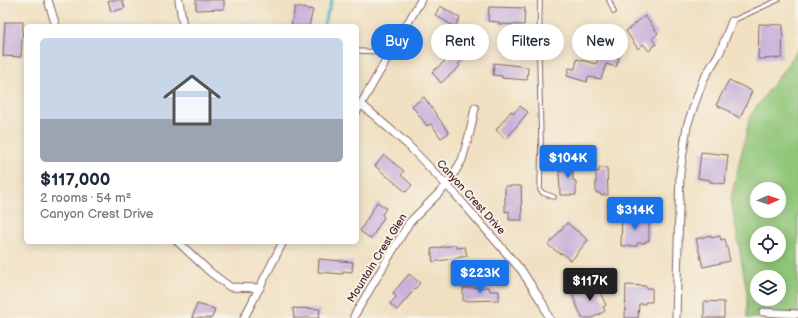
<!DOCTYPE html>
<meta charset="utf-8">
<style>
:root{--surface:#fff;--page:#f2f2f3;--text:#1f2937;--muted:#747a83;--accent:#1a73e8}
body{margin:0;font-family:"Balsamiq Sans",sans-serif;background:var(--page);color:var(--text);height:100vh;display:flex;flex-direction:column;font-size:15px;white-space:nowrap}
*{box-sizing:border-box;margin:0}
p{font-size:13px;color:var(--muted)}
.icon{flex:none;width:22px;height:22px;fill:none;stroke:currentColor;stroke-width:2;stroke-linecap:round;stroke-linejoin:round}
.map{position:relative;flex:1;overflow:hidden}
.sheet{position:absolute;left:24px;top:24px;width:335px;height:220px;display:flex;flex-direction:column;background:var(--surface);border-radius:6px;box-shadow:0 2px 10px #0003}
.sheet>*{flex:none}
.banner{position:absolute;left:371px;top:24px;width:367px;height:36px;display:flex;gap:8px}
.needle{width:26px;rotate:88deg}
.fabs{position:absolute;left:750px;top:182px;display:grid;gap:8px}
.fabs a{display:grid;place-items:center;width:36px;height:36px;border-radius:50%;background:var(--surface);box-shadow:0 2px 10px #0003;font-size:20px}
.price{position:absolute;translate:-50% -34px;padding:0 9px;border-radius:4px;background:var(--accent);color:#fff;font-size:13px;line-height:26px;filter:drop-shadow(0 1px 2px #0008)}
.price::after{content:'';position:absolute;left:50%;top:24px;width:12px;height:9px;margin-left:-6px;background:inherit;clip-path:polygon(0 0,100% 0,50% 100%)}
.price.active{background:#222;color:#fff}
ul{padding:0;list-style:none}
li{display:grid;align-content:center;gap:8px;height:212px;padding:0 16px}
li span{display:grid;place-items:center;height:124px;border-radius:6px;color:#555}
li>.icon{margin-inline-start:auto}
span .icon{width:72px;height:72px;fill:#fffc;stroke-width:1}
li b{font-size:17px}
.chip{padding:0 14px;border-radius:18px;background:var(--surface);box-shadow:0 2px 10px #0003;font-size:14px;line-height:36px}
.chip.active{background:var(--accent);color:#fff}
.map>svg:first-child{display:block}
</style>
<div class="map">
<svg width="798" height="318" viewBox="0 0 798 318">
<rect width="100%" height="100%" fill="#f7f3e8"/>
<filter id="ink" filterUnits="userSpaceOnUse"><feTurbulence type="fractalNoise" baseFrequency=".025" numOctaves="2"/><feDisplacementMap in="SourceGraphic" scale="8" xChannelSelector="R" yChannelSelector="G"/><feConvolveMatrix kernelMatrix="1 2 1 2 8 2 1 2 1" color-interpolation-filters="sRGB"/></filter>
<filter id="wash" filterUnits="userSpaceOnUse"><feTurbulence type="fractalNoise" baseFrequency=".012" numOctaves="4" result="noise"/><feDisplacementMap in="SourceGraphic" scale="16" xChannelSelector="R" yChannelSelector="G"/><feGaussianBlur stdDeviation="0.9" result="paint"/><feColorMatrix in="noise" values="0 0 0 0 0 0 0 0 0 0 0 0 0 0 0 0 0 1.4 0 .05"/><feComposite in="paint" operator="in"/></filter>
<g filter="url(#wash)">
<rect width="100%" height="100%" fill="#f0e0c1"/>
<path fill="#90c678" stroke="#6d7252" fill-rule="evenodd" d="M798,50V318H747V293L731,199L750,116ZM757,189H779V211H757ZM757,233H779V255H757ZM757,277H779V299H757Z"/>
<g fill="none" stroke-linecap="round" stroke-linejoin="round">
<polyline stroke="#41b2ba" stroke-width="3" points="323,26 332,0"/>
</g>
<g id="blocks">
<g fill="#c7b2da">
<polygon points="108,0 122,0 125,8 111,12"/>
<polygon points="196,0 224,0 224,9 196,10"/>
<polygon points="440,6 460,18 455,27 435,15"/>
<polygon points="295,7 313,10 309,26 291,26"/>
<polygon points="489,7 525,8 524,25 499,24 499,22 488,21"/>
<polygon points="645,16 658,33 652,39 656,44 649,51 643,44 638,49 626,31"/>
<polygon points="5,22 23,22 21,57 3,56"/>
<polygon points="759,24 783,25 782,58 758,59"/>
<polygon points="462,47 469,55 458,64 460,66 441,83 432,72"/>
<polygon points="600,53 619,58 616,67 606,64 601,79 588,77 587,82 567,76 569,68 575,69 577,59 596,64"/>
<polygon points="494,63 528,67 527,80 502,78 502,76 493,75"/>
<polygon points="729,80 752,91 740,118 729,112 729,111 716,105"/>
<polygon points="424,97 449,133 441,138 431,124 427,126 412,106"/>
<polygon points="520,106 528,112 506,139 496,130 511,111 514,113"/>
<polygon points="701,152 728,155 725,184 710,182 710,180 698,178"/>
<polygon points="384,155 404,171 401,175 412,185 406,192 375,166"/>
<polygon points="573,158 580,164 573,171 573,180 576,181 576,195 560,195 559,171 562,171"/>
<polygon points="599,168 607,168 608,195 600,195 600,193 596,193 596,171 599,172"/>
<polygon points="505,186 521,186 522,220 509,220 509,211 505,212"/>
<polygon points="377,202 386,208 382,215 384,217 371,239 360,231"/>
<polygon points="622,217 649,218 649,241 645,241 645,243 637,243 637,246 621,246"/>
<polygon points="567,223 588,240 571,261 562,253 560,254 548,245"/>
<polygon points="711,235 711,238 720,236 721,240 725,239 730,261 703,267 696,239"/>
<polygon points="456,245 456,248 465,247 467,256 433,262 431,249"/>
<polygon points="319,259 353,262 352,272 343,271 343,274 318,272"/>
<polygon points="409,274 420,283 397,310 390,304 396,297 393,293"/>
<polygon points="596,284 606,305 603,307 605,311 592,318 582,318 572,294"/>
<polygon points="626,285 646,286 646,288 652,288 652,302 645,302 645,304 639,304 638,318 625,318"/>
<polygon points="489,287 490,291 499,291 499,300 463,301 463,288"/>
<polygon points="704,301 724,302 724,318 704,318"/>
<polygon points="197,304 215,309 212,318 192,318"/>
<polygon points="293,308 320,309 319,318 294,318"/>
</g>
</g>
</g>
<g filter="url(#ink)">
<use href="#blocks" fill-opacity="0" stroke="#846360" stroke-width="1"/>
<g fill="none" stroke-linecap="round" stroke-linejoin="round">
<defs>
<g id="lane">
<polyline points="540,0 539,58 541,141 540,190 543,193 554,197"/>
<polyline points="609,0 614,12"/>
<polyline points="732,21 778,0"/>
<polyline points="357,51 390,52"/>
</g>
<g id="street">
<polyline points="48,0 56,26"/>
<polyline points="179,0 183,26"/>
<polyline points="361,104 407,144 455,194 522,271 543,304 549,318"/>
<polyline points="357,111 421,0"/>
<polyline points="178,242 210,272 230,287 260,288"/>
<polyline points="763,312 798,314"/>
<polyline points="244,318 283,242"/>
<polyline points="354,318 354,316 409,223 447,185 462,160 470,132 475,108"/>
<polyline points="676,318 680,173 687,126 703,80 720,52 732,21"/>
</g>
</defs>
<use href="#lane" stroke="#846360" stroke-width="5.5"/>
<use href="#street" stroke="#846360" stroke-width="9"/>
<use href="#lane" stroke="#fff" stroke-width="3.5"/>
<use href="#street" stroke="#fff" stroke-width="7"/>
</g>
</g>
<g text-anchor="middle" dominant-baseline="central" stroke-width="4" stroke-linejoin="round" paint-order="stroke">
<g font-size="11" fill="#4a1f2b" stroke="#f7f3e8">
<text transform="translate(471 197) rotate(48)">Canyon Crest Drive</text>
<text transform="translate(377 258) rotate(-58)">Mountain Crest Glen</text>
</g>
</g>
</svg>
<div class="fabs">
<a><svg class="needle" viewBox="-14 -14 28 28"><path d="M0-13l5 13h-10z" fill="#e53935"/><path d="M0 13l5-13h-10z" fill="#747a83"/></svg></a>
<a><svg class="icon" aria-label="locate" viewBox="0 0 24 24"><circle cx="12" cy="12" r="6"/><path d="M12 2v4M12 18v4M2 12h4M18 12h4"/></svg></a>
<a><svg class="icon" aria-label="layers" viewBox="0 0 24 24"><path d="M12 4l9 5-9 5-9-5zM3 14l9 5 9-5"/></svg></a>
</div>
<b class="price" style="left:568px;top:179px">$104K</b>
<b class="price" style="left:635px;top:231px">$314K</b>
<b class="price" style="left:480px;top:294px">$223K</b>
<b class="price active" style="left:590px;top:302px">$117K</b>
<div class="banner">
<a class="chip active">Buy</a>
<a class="chip">Rent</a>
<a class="chip">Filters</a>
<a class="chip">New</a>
</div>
<section class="sheet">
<ul>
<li><span style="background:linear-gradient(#c9d6e8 65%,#9aa5b1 0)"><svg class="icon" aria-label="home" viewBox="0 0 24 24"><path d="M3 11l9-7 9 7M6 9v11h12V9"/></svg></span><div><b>$117,000</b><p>2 rooms · 54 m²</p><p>Canyon Crest Drive</p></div></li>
</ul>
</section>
</div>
